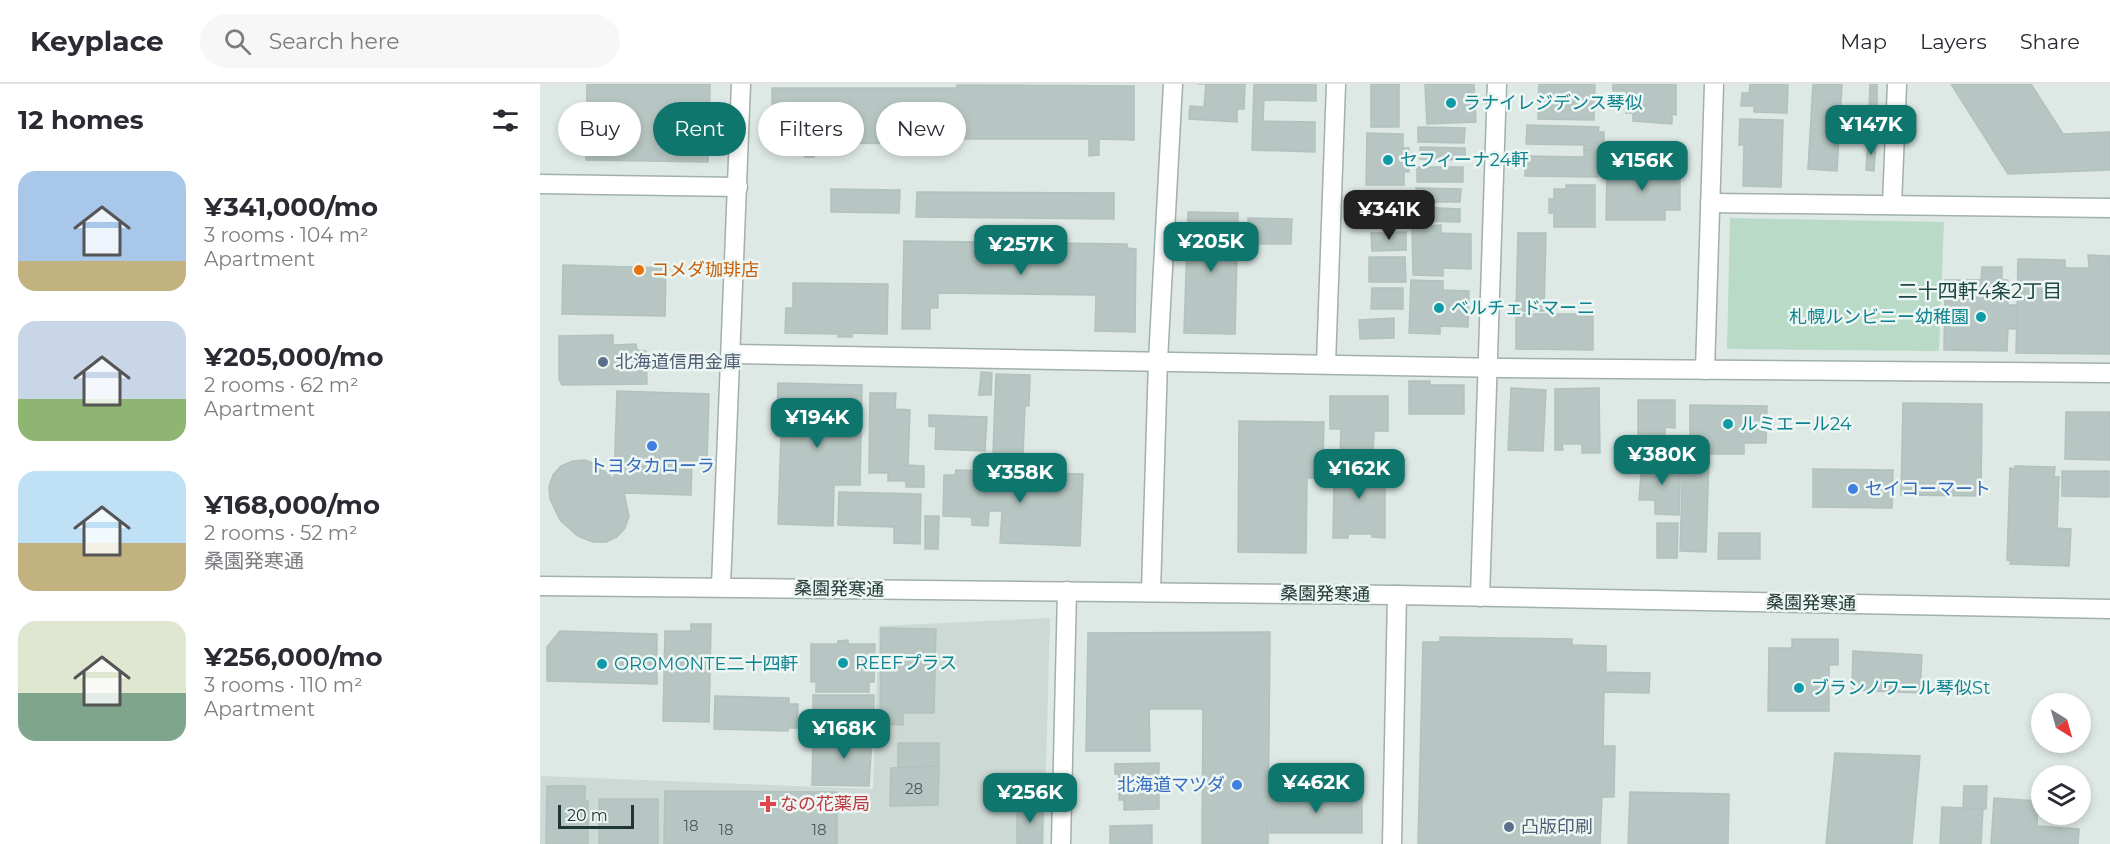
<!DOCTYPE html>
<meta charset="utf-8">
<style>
:root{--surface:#fff;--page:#f7f7f7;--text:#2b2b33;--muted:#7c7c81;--line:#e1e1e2;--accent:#0f766e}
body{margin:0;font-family:Montserrat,"Noto Sans JP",sans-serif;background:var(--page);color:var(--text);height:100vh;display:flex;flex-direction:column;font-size:22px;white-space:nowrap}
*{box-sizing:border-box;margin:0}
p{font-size:20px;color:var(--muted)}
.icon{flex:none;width:33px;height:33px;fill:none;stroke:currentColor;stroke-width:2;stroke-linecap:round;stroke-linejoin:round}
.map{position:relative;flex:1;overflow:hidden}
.drawer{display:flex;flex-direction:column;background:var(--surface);width:540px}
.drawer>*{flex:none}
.guide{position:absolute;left:18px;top:18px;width:570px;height:54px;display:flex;gap:12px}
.needle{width:39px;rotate:143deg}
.controls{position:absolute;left:1491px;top:609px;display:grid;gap:12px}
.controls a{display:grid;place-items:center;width:60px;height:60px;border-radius:50%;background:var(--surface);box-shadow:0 3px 9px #0003;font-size:30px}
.scale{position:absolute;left:18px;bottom:15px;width:76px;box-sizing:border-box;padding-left:6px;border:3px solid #203835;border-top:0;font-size:16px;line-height:21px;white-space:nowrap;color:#203835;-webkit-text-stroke:4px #eef6f3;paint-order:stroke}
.price{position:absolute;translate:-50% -51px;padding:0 14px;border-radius:12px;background:var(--accent);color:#fff;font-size:20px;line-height:39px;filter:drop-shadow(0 2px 3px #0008)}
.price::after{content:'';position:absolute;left:50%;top:36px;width:18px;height:14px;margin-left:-9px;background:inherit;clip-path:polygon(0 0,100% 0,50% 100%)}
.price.current{background:#222;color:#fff}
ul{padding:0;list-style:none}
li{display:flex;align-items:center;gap:18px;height:150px;padding:0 18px}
li span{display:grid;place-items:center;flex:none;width:168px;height:120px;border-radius:18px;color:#555}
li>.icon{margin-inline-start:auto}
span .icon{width:72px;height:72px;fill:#fffc;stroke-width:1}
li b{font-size:26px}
h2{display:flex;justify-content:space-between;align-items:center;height:72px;padding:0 18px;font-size:26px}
.pill{padding:0 21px;border-radius:27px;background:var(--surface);box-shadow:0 3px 9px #0003;font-size:21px;line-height:54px}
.pill.current{background:var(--accent);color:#fff}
header{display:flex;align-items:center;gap:36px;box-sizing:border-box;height:84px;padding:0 30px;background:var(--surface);border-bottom:2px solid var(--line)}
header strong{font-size:28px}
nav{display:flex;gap:33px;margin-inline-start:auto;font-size:21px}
.search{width:420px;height:54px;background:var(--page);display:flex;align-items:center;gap:15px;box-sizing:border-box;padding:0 21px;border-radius:33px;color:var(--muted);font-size:22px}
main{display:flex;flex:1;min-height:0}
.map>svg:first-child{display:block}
</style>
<header>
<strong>Keyplace</strong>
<div class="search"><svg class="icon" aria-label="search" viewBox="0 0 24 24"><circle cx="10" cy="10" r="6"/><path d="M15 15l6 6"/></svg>Search here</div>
<nav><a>Map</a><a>Layers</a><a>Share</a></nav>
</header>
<main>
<section class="drawer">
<h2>12 homes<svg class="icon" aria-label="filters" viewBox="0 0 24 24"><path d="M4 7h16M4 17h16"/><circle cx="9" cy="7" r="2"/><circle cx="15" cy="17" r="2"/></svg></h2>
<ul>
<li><span style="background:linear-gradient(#a9c7e8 75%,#c2b280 0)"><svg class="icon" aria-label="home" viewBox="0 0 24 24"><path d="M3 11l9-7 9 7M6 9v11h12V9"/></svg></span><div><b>¥341,000/mo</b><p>3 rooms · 104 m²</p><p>Apartment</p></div></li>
<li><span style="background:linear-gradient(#c9d6e8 65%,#8fb573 0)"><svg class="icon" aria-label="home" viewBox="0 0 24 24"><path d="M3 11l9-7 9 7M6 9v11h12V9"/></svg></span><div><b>¥205,000/mo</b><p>2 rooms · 62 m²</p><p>Apartment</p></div></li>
<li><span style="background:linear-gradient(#bfe0f5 60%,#c2b280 0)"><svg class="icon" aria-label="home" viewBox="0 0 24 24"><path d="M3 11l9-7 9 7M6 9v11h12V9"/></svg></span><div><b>¥168,000/mo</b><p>2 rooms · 52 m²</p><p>桑園発寒通</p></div></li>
<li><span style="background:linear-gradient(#dfe7d0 60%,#7fa58c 0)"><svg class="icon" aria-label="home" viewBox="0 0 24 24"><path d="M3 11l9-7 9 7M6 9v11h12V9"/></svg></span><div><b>¥256,000/mo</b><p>3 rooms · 110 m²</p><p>Apartment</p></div></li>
</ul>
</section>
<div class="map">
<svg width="1570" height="760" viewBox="0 0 1570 760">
<rect width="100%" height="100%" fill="#dee9e6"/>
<polygon fill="#cdd9d5" points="510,534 504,760 0,760 1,692 333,705 339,542"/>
<polygon fill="#b8dac6" points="1190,134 1404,138 1399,267 1187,265"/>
<g fill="#b7c6c2" stroke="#b1c2be" stroke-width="1.5">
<polygon points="47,0 170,0 168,78 46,76"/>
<polygon points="657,0 705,0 704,25 697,25 697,38 649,35 650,22 664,23 666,0"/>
<polygon points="714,0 776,0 776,17 724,16 723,37 775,38 775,68 712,66"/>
<rect x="831" y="0" width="28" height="43"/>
<polygon points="885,0 934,0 936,38 887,40"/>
<polygon points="999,0 1055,0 1054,36 998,35"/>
<polygon points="1073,0 1136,0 1136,31 1132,30 1132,40 1093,37 1093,29 1086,29 1086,7 1073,7"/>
<polygon points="1210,0 1248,0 1247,29 1214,28 1214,22 1201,22 1202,9 1209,9"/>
<polygon points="1273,0 1302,0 1297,87 1268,85"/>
<polygon points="1330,0 1337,0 1337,27 1329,27"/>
<polygon points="1411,0 1491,0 1523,50 1570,48 1570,86 1468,90"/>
<polygon points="417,1 594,2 594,56 559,55 559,71 549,72 549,55 420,55 421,60 274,59 274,73 265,73 265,58 232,58 232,4 417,4"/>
<polygon points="1324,30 1337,31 1335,54 1323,53"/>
<polygon points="1200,35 1243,36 1241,103 1203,102 1204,61 1199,61"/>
<polygon points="987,41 1059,43 1058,48 1064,48 1064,67 1044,66 1044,61 986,60"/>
<polygon points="878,43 925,44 924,59 878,58"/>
<polygon points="827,49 863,50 863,64 869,64 869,88 864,88 864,101 826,101"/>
<polygon points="1328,57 1336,57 1334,87 1326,86"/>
<polygon points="880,63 925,64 925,76 880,75"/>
<polygon points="1044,66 1064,67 1063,86 1058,86 1058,93 985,92 985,72 1044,73"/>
<polygon points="1067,82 1140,83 1140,126 1125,126 1125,136 1066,136"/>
<rect x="877" y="83" width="46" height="15"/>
<polygon points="1026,101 1055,101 1055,143 1014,143 1014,129 1009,129 1009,115 1014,115 1014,105 1026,105"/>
<polygon points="876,104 921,105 920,118 876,118"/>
<polygon points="291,105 360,106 359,129 291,128"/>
<polygon points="377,108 574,109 574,135 376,133"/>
<polygon points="826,116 863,116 865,136 827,138"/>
<polygon points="879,123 920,125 920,138 878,137"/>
<polygon points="648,128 698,129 695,250 644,249"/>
<polygon points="708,134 752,135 751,160 702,160 702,140 708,140"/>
<polygon points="901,141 901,149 931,150 931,185 903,184 903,192 873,191 872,143"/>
<polygon points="866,148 866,166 832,167 831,149"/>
<polygon points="978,149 1006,149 1004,227 976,227"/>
<polygon points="364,157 587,160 587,164 596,165 595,248 555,247 556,211 398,209 398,224 390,224 390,245 362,245"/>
<polygon points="1548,171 1570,172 1570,270 1476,269 1478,175 1525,176 1525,184 1549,184"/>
<polygon points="829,173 865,173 866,198 829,198"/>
<polygon points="23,181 126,184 125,232 22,230"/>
<polygon points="1442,183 1462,183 1462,196 1468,196 1468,221 1477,221 1477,245 1468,245 1467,267 1404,266 1405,196 1441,196"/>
<polygon points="871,196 903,197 903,206 929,207 928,243 900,242 900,250 869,249"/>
<polygon points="253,199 348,200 347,250 312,249 312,253 298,253 298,250 245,249 246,224 253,224"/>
<polygon points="832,204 863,204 863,225 831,225"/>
<polygon points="976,230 1053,230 1053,266 976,265"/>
<polygon points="854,234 854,254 820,255 819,236"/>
<polygon points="73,251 73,261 96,260 97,266 106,267 107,300 22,301 19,295 19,252"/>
<polygon points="441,288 452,289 451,311 439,311"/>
<polygon points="456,290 490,291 489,322 485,322 483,370 453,369"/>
<polygon points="869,297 890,297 890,301 924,301 924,330 869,330"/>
<polygon points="238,299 322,301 320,401 294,401 293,442 238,440 241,352 236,352"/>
<polygon points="971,304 1006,306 1003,367 968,366"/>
<polygon points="1059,304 1060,369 1042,369 1042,360 1022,360 1023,366 1015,366 1015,305"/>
<polygon points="77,307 169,310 167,377 152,377 151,411 84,409 89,432 85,444 77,453 66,458 53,458 38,452 20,436 10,415 9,403 13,391 21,382 33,377 45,376 56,380 74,395"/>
<polygon points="330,309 356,309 355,325 370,326 368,381 384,382 384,403 366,403 366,397 348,397 348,389 329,389"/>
<polygon points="790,312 848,312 848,347 834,347 833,370 800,370 801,345 790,345"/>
<polygon points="1098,316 1135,316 1135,344 1125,343 1125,351 1110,351 1110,356 1098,356"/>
<polygon points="1363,319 1442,320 1441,412 1361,411"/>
<polygon points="1150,321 1227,322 1226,359 1204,359 1204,370 1160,370 1160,359 1150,359"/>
<polygon points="1526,328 1570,328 1570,376 1525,375"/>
<polygon points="389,331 447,333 445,367 395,365 396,343 389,342"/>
<polygon points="699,337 784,338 783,373 790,373 790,394 767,394 766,469 698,468"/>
<polygon points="1143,371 1169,372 1166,468 1140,467"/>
<polygon points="800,375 838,375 838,400 845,401 845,454 832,453 832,450 808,450 808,454 793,454 794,399 800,399"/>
<polygon points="1102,376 1141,378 1139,431 1115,430 1115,416 1099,416"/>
<polygon points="1475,382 1515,383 1514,393 1519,393 1517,444 1531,445 1529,482 1470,480 1471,477 1467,476 1470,384 1475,385"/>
<polygon points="1273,385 1353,386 1352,424 1273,423"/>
<polygon points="416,386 543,390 540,462 460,459 462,427 449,427 448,442 432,441 432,433 403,432 404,391 415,391"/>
<polygon points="1522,387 1569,387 1569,413 1522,412"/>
<polygon points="299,408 381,410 380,460 354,459 354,443 298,441"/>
<polygon points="385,432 399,432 398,465 385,465"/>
<polygon points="1117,439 1138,439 1137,474 1117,474"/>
<polygon points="1179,449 1220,449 1220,475 1178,475"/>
<polygon points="151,540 171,540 169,638 123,637 125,547 151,547"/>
<polygon points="341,544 396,545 394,629 363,629 363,641 340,640"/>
<polygon points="20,547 117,550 117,600 7,597 7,563"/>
<polygon points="730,548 728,760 662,760 663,625 609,625 610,667 546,667 548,549"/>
<polygon points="900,553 1032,555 1032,561 1066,562 1066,588 1110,589 1109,609 1064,608 1063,662 1075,662 1074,713 1062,713 1060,760 878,760 883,558 900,558"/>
<polygon points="1252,555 1298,555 1298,581 1289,581 1289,627 1228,627 1229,564 1252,564"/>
<polygon points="308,556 308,560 335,560 334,598 329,598 329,608 276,608 276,598 271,598 271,560 298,560 298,557"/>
<polygon points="1313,567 1382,571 1380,609 1312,606"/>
<polygon points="273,611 334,611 334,637 273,633"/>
<polygon points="175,612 249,614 249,620 258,620 257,644 248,644 248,647 174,645"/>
<polygon points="312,640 333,641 329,702 272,701 273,657 311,658"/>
<polygon points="358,659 399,659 399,682 358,684"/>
<polygon points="1295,669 1380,672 1372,760 1286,760"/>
<polygon points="619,679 619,725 584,726 584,716 579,716 579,691 575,690 575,680"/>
<polygon points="399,682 398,721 350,722 351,684"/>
<polygon points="7,702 45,702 45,717 48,717 48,760 6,760"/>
<polygon points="1424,702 1447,702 1446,725 1423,724"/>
<polygon points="125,707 297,708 297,760 124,760"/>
<polygon points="1090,708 1189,710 1188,760 1088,760"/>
<rect x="730" y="711" width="92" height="38"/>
<polygon points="1454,714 1498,717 1497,742 1539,745 1538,760 1451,760"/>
<rect x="59" y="715" width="59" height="45"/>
<polygon points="477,720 503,720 502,760 477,760"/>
<polygon points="1402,723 1443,725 1441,760 1400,760"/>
<polygon points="612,741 612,760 570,760 570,742"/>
</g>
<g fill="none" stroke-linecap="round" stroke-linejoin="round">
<defs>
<g id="minor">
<polyline points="0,100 198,103"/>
<polyline points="1170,119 1570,124"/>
<polyline points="1352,121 1357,0"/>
<polyline points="192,270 964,284 1570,289"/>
<polyline points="786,280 796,0"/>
<polyline points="1165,286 1174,0"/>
<polyline points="0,502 857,511 1570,525"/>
<polyline points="181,502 201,0"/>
<polyline points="611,508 618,276 633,0"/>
<polyline points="940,513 957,0"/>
<polyline points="521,760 527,507"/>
<polyline points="852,760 857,511"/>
</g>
</defs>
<use href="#minor" stroke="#a1b0ad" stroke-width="21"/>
<use href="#minor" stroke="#fff" stroke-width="18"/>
</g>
<g fill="#0f9aa8" stroke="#eef6f3" stroke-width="2">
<circle cx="911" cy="19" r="6"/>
<circle cx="848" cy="76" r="6"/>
<circle cx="899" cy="224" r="6"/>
<circle cx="1441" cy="233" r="6"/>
<circle cx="1188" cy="340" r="6"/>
<circle cx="303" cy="579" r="6"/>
<circle cx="62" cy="580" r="6"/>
<circle cx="1259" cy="604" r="6"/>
</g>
<circle fill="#e8710a" stroke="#eef6f3" stroke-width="2" cx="99" cy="186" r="6"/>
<g fill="#5c6f8a" stroke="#eef6f3" stroke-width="2">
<circle cx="63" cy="278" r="6"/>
<circle cx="969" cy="743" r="6"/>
</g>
<g fill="#3f7fe0" stroke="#eef6f3" stroke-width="2">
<circle cx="112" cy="362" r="6"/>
<circle cx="1313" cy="405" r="6"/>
<circle cx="697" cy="701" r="6"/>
</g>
<path fill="#e0444e" stroke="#eef6f3" stroke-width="2" d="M225 711h6v6h6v6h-6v6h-6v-6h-6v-6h6z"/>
<g text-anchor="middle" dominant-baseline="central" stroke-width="5" stroke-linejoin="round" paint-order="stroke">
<g font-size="15" fill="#465c58">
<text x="374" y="704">28</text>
<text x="151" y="741">18</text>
<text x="186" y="745">18</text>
<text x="279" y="745">18</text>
</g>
<g font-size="18" fill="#0d838f" stroke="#eef6f3" text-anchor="start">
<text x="923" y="19">ラナイレジデンス琴似</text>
<text x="860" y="76">セフィーナ24軒</text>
<text x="911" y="224">ベルチェドマーニ</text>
<text x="1429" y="233" text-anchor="end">札幌ルンビニー幼稚園</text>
<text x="1200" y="340">ルミエール24</text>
<text x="315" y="579">REEFプラス</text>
<text x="74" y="580">OROMONTE二十四軒</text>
<text x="1271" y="604">ブランノワール琴似St</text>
</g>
<g font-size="18" fill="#c56008" stroke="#eef6f3" text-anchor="start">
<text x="111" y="186">コメダ珈琲店</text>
</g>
<g font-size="18" fill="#4e5e75" stroke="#eef6f3" text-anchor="start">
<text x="75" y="278">北海道信用金庫</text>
<text x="981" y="743">凸版印刷</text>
</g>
<g font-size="18" fill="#366cbe" stroke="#eef6f3">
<text x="112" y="382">トヨタカローラ</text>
<text x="1325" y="405" text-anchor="start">セイコーマート</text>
<text x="685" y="701" text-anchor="end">北海道マツダ</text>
</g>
<g font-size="18" fill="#203835" stroke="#eef6f3">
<text transform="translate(299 505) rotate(1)">桑園発寒通</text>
<text transform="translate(785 510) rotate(1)">桑園発寒通</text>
<text transform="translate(1271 519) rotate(1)">桑園発寒通</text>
</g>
<g font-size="18" fill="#be3a42" stroke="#eef6f3" text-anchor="start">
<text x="240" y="720">なの花薬局</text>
</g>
<g font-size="20" fill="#1e4845" stroke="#eef6f3">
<text x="1440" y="207">二十四軒4条2丁目</text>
</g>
</g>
</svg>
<div class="controls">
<a><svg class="needle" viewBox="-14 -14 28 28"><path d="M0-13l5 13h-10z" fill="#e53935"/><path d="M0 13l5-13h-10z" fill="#7c7c81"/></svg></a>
<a><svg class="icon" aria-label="layers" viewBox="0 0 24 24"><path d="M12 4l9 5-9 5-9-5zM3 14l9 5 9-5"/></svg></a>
</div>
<div class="scale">20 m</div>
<b class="price" style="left:1331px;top:72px">¥147K</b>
<b class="price" style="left:1102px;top:108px">¥156K</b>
<b class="price current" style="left:849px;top:157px">¥341K</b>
<b class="price" style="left:671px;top:189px">¥205K</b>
<b class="price" style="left:481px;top:192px">¥257K</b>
<b class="price" style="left:277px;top:365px">¥194K</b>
<b class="price" style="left:1122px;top:402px">¥380K</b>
<b class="price" style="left:819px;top:416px">¥162K</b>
<b class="price" style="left:480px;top:420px">¥358K</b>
<b class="price" style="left:304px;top:676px">¥168K</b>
<b class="price" style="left:776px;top:730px">¥462K</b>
<b class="price" style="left:490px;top:740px">¥256K</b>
<div class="guide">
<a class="pill">Buy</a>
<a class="pill current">Rent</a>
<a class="pill">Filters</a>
<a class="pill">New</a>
</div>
</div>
</main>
